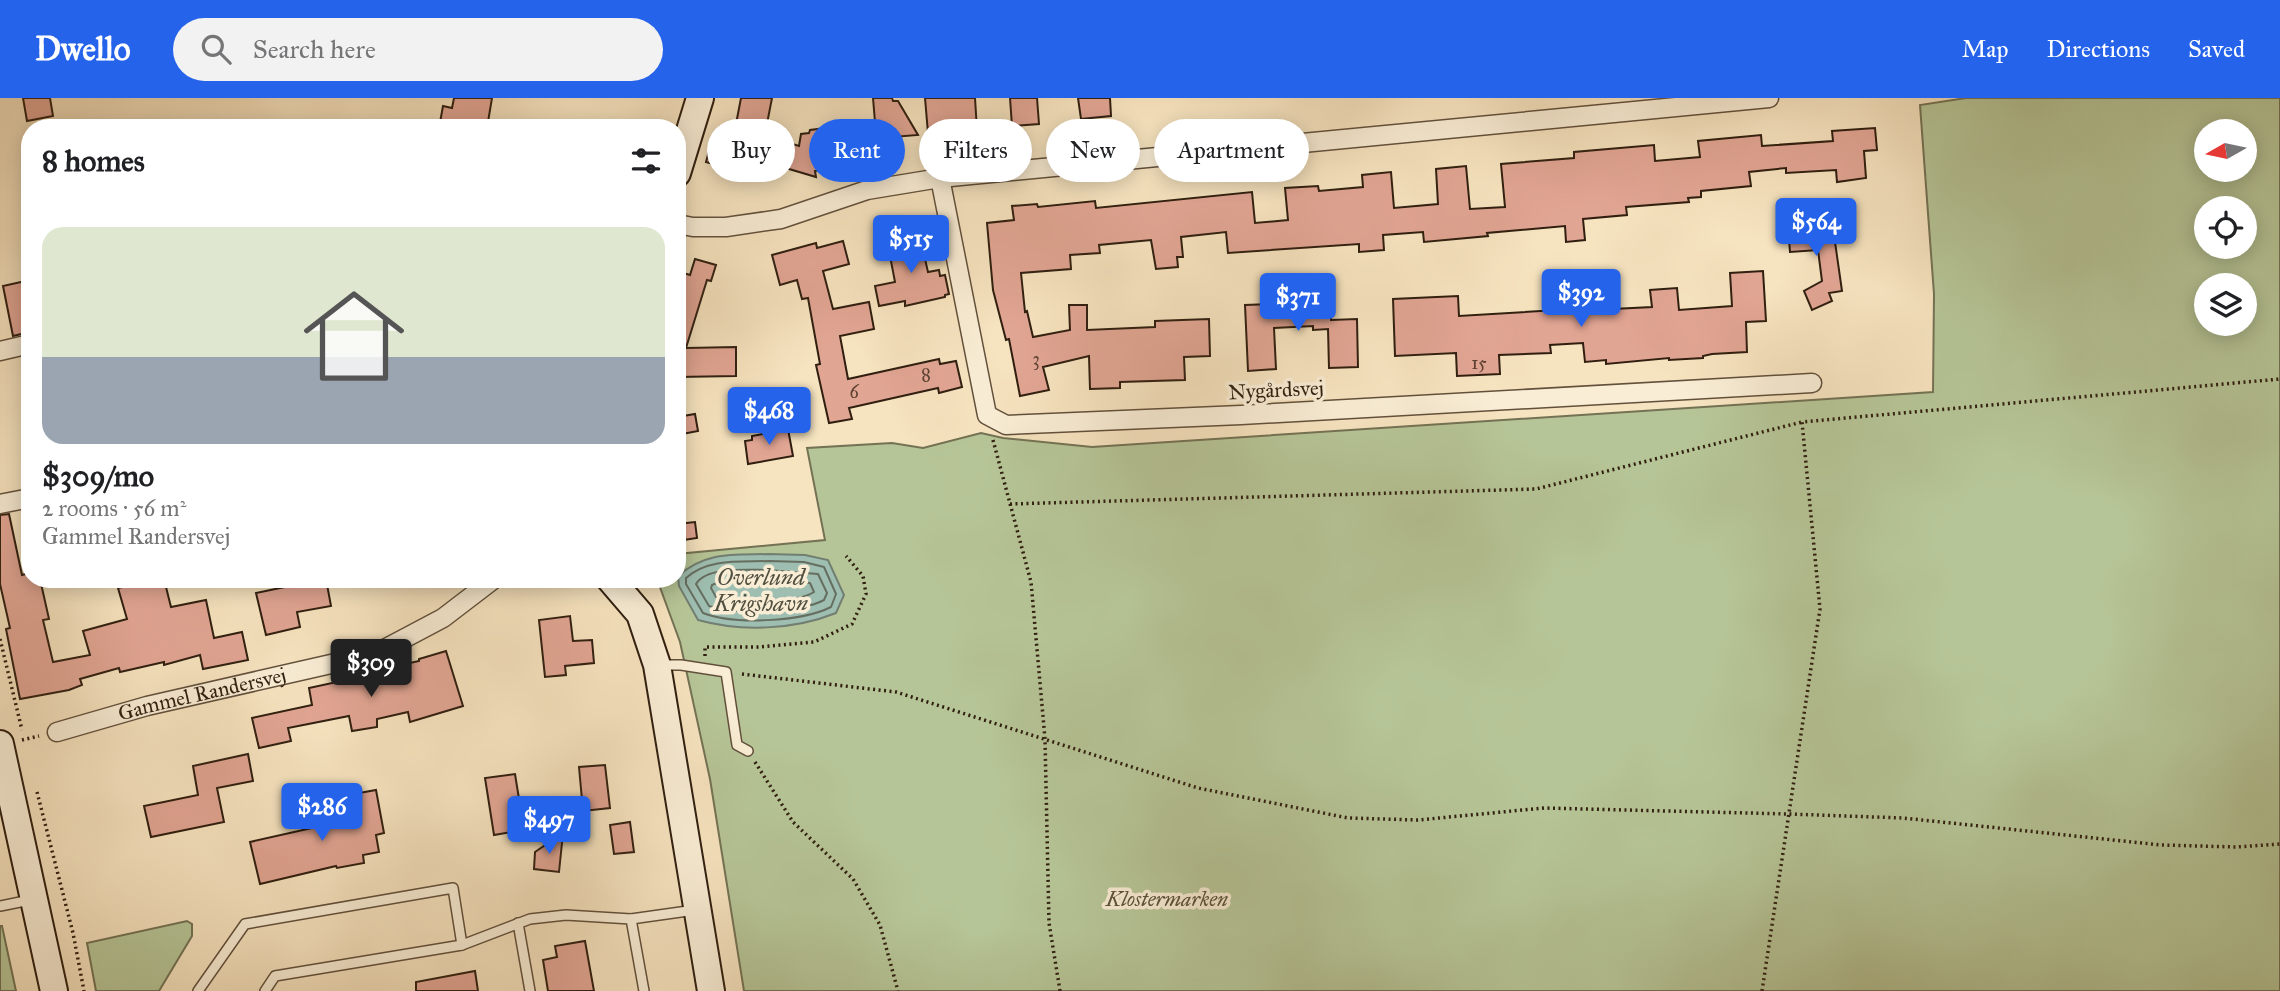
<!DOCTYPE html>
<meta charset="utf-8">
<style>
:root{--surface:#fff;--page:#f2f2f2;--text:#202124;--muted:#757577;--accent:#2563eb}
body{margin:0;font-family:"IM FELL Great Primer",serif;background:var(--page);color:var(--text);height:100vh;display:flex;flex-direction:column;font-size:26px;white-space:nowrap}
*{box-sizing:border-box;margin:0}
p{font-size:23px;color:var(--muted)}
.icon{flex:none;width:38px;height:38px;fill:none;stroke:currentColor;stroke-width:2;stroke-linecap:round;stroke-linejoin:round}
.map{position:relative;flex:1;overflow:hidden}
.drawer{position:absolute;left:21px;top:21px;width:665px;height:469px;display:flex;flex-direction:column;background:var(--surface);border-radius:28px;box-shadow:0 4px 18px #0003}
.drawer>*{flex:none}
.top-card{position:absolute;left:707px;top:21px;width:665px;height:63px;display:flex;gap:14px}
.needle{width:46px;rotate:261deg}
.controls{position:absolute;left:2194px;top:21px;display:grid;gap:14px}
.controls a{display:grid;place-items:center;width:63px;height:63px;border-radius:50%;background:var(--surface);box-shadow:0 4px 18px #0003;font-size:35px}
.price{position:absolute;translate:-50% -60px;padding:0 16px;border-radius:7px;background:var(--accent);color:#fff;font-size:23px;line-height:46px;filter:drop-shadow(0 2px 4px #0008)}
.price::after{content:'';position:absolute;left:50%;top:42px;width:21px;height:16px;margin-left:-10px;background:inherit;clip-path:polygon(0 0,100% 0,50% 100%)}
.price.on{background:#222;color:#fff}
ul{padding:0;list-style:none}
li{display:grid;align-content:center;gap:14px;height:371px;padding:0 21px}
li span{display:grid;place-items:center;height:217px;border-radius:21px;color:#555}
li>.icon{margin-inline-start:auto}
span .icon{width:126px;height:126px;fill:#fffc;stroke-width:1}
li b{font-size:30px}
h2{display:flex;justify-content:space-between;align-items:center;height:84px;padding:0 21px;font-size:30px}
.chip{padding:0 24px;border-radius:32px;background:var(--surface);box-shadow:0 4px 18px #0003;font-size:24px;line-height:63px}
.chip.on{background:var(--accent);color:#fff}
header{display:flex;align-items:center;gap:42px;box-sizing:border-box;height:98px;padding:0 35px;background:var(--accent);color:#fff}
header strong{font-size:33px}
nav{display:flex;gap:38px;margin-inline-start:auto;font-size:24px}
.search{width:490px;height:63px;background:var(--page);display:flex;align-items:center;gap:18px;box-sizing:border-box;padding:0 24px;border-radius:38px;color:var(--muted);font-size:26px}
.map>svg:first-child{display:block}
</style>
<header>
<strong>Dwello</strong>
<div class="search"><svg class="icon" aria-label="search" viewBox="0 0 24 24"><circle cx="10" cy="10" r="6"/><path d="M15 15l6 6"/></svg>Search here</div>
<nav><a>Map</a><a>Directions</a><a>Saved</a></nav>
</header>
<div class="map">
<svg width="2280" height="893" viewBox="0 0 2280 893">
<rect width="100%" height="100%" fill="#f6e3bf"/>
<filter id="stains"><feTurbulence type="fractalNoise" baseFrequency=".00286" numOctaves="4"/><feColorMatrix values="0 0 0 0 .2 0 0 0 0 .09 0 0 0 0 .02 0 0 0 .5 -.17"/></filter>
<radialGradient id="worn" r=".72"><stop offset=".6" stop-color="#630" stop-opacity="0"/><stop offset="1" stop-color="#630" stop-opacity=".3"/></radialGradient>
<g fill="#b6c597" stroke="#737254" stroke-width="2" fill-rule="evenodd">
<path d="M1966,0H2280V893H744L710,681L680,544L657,481H677V456L825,442L807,350L892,345L923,350L981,335L1003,340L1092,349L1933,294L1934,196L1920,7ZM2207,33H2245V72H2207ZM2207,110H2245V149H2207ZM2207,187H2245V226H2207Z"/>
<polygon points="187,823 192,826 192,838 159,893 96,893 87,845"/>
<polygon points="0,828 2,828 16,893 0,893"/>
</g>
<path fill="#9dbeb1" stroke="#717e71" stroke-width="2" d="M769,456L805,457L828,462L844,497L836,515C794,532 741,534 698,522L679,488L678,478C706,453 734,457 769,456Z"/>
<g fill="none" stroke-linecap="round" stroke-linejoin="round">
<g stroke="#666e60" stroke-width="2">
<path d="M769,463L804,464L824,469L836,496L831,509C801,524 734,527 703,515L686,486V480C708,460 740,464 769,463Z"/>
<path d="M768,472L818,476L827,495L824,502C800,515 734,517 709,508L696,486C706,468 750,472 768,472Z"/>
<path d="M768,482L810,485L814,494C796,506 748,502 725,502L716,499L711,490L712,487L722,483Z"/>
</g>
</g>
<g fill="#e1a593" stroke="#301f10" stroke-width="2">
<polygon points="23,0 50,0 53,18 27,23"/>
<polygon points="454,0 492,0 487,30 439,30 443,8 452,10"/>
<polygon points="741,0 772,0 766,31 736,26"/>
<polygon points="873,0 892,0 893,3 898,3 918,37 856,42 858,58 831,62 832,70 815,73 816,79 779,68 786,44 799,48 801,36 809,35 810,32 875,24"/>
<polygon points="925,0 975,0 977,32 928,35"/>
<polygon points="1010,0 1037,0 1039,26 1012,28"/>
<polygon points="1078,0 1110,0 1111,18 1081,21"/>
<polygon points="720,29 738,33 728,70 706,64 712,42 718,43"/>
<polygon points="1875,30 1877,52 1864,53 1866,80 1837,84 1836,72 1786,75 1786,70 1749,74 1751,88 1701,93 1701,99 1688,100 1689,104 1626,109 1627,117 1583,121 1585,142 1566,144 1565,128 1487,135 1488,138 1424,144 1423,134 1383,137 1384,152 1359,154 1359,146 1228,155 1226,134 1181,139 1183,159 1177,159 1178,169 1156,171 1151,142 1099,147 1100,155 1070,157 1071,171 1021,175 1025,214 1027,213 1033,239 1070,232 1069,207 1087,207 1087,232 1155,229 1155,223 1209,221 1210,258 1184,259 1185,282 1120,284 1120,290 1090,291 1089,258 1043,269 1049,292 1020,298 1009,241 1006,242 993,192 987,125 1014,122 1012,108 1037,106 1038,109 1095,103 1096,110 1252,94 1255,125 1288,122 1285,90 1318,88 1319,93 1363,89 1362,77 1391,74 1394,110 1438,106 1436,71 1466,68 1470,111 1505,109 1501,66 1574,60 1574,54 1654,47 1655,63 1700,59 1698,43 1761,37 1762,48 1833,43 1832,33"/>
<polygon points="1806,114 1807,131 1836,135 1835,144 1842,193 1829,195 1832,203 1812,212 1804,193 1822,183 1818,152 1790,154 1787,116"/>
<polygon points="919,135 928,174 939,172 940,178 945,177 949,196 945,197 945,199 905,208 905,203 879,208 875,188 895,184 887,142"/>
<polygon points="843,143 849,166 823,173 833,211 869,204 874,231 840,238 848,281 939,261 940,266 956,263 962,289 939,295 938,290 849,310 852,321 829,325 816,267 820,266 808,200 802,201 797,182 780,187 772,157 816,145 817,150"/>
<polygon points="695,161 716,167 711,183 707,182 686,250 736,249 736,278 677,279 677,173 690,177"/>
<polygon points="1763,173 1766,223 1746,224 1747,254 1712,256 1703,258 1703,260 1669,262 1669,260 1606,266 1606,262 1585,264 1583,245 1550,247 1551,255 1499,257 1500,276 1457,278 1456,255 1395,258 1393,201 1458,198 1459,218 1573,211 1573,213 1652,209 1650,192 1677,190 1679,212 1732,208 1730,175"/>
<polygon points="30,182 30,234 13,238 3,188"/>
<polygon points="1330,204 1331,222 1357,221 1358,269 1329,270 1328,231 1313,232 1313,228 1274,230 1276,271 1248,273 1245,207"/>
<polygon points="695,316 698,333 677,337 677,319"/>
<polygon points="788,331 793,358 748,366 745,343 752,342 752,338"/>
<polygon points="9,416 22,477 30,475 30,481 40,481 49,521 43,522 53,564 90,557 83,533 127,521 118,490 127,488 125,481 164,481 171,509 206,502 214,540 242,534 248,562 203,571 200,557 164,567 164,564 120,574 119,570 80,581 82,587 69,592 20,601 6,531 10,530 0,486 0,417"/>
<polygon points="695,424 697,440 677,443 677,426"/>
<polygon points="308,481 326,481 331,508 297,514 300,529 266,537 256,495 309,484"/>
<polygon points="570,518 573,543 592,542 594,565 565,568 566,577 545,579 539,522"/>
<polygon points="446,553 463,608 410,624 408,614 377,621 377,629 352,633 349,618 288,630 291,643 259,650 252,620 312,607 309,590 360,579 360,576 419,563 419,561"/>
<polygon points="248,656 253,683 217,690 224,724 151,739 144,708 198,697 193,668"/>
<polygon points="605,667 610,710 583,713 579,669"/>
<polygon points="515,676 524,732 494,737 485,680"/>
<polygon points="376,692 384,735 376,737 379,754 363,757 364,765 337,770 336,768 260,786 250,744 352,721 348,697"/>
<polygon points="630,724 634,754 614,756 610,727"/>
<polygon points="563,735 559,774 534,771 535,754"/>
<polygon points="585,843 594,893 548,893 543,862 557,859 555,848"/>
<polygon points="475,873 478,893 416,893 416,884"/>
</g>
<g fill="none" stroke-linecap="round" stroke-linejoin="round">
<defs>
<g id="lane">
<polyline points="659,567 681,567 726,574 737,647 748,653"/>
<polyline points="0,808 30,802"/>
<polyline points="631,821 644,893"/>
<polyline points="518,825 530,893"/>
<polyline points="198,893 245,826 453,790 462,847"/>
<polyline points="265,893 275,878 462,847 530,821 566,817 631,821 695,812"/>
</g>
<g id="street">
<polyline points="940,80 987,317 1006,327 1241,317 1812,285"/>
<polyline points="677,126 693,129 726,129 781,121 867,92 940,80 1769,0"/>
<polyline points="0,253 30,246"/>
<polyline points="0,406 30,400"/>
<path id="s1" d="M57,634L147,608L375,556L443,520L494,481"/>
</g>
<g id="secondary">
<polyline points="677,75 700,0"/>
<polyline points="610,481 640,516 657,567 711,893"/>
<polyline points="0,646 54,893"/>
</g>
</defs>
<use href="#lane" stroke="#62503c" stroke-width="12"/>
<use href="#street" stroke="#62503c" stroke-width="21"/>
<use href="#secondary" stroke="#301f10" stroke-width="30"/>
<g stroke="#301f10" stroke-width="3.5" stroke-dasharray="2 3.5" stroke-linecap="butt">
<polyline points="993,342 1031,484 1045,641 1049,825 1060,893"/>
<polyline points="1010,406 1536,391 1802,324"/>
<polyline points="0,541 22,632"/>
<polyline points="705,558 705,549 758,549 814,544 852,526 866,496 863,478 846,458"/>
<polyline points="742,576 896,594 1198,690 1348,720 1418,722 1544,710 1789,716 1903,720 2161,747 2237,749 2280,746"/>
<polyline points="22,642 39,638"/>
<polyline points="755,664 793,724 853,781 880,827 898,893"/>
<polyline points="37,694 73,835 84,893"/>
<polyline points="1762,893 1820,511 1802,324 2280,281"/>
</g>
<use href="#lane" stroke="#f9edd5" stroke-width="9"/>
<use href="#street" stroke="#f9edd5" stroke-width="18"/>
<use href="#secondary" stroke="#f9edd5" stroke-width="26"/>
</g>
<g text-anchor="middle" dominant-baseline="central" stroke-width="7" stroke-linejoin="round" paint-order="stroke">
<g font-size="18" fill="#5c4031">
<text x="1036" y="261">3</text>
<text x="1479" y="265">15</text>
<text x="926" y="277">8</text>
<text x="854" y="294">6</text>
</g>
<g font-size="21" fill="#301f10" stroke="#f9edd5">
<text transform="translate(1276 292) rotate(-3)">Nygårdsvej</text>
<text stroke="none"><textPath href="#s1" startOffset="150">Gammel Randersvej</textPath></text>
</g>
<g font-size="21" font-style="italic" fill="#585138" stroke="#f9edd5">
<text x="1167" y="801">Klostermarken</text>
</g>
<g font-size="23" font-style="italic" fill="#514f40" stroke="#f9edd5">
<text x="761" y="479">Overlund<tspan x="761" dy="26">Krigshavn</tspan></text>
</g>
</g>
<rect width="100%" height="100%" filter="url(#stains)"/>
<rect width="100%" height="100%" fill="url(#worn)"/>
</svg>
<div class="controls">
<a><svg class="needle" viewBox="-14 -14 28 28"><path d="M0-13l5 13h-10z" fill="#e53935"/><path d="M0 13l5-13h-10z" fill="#757577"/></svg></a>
<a><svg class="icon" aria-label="locate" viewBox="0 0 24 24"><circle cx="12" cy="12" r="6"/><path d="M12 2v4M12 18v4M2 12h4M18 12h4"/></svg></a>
<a><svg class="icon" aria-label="layers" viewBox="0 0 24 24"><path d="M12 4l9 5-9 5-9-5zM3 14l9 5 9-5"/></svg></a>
</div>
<b class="price" style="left:1816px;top:160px">$564</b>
<b class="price" style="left:911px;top:177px">$515</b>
<b class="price" style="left:1581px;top:231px">$392</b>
<b class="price" style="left:1298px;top:235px">$371</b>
<b class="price" style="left:769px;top:349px">$468</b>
<b class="price on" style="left:371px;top:601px">$309</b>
<b class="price" style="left:322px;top:745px">$286</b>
<b class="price" style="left:549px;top:758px">$497</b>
<div class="top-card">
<a class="chip">Buy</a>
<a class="chip on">Rent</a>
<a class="chip">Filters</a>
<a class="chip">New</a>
<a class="chip">Apartment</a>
</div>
<section class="drawer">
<h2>8 homes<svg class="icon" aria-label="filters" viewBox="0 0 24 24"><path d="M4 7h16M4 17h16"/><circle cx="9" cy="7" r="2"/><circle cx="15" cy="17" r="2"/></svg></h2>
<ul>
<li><span style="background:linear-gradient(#dfe7d0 60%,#9aa5b1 0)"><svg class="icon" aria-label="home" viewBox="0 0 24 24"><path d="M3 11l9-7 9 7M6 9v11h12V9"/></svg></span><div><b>$309/mo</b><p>2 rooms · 56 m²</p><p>Gammel Randersvej</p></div></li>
</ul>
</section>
</div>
